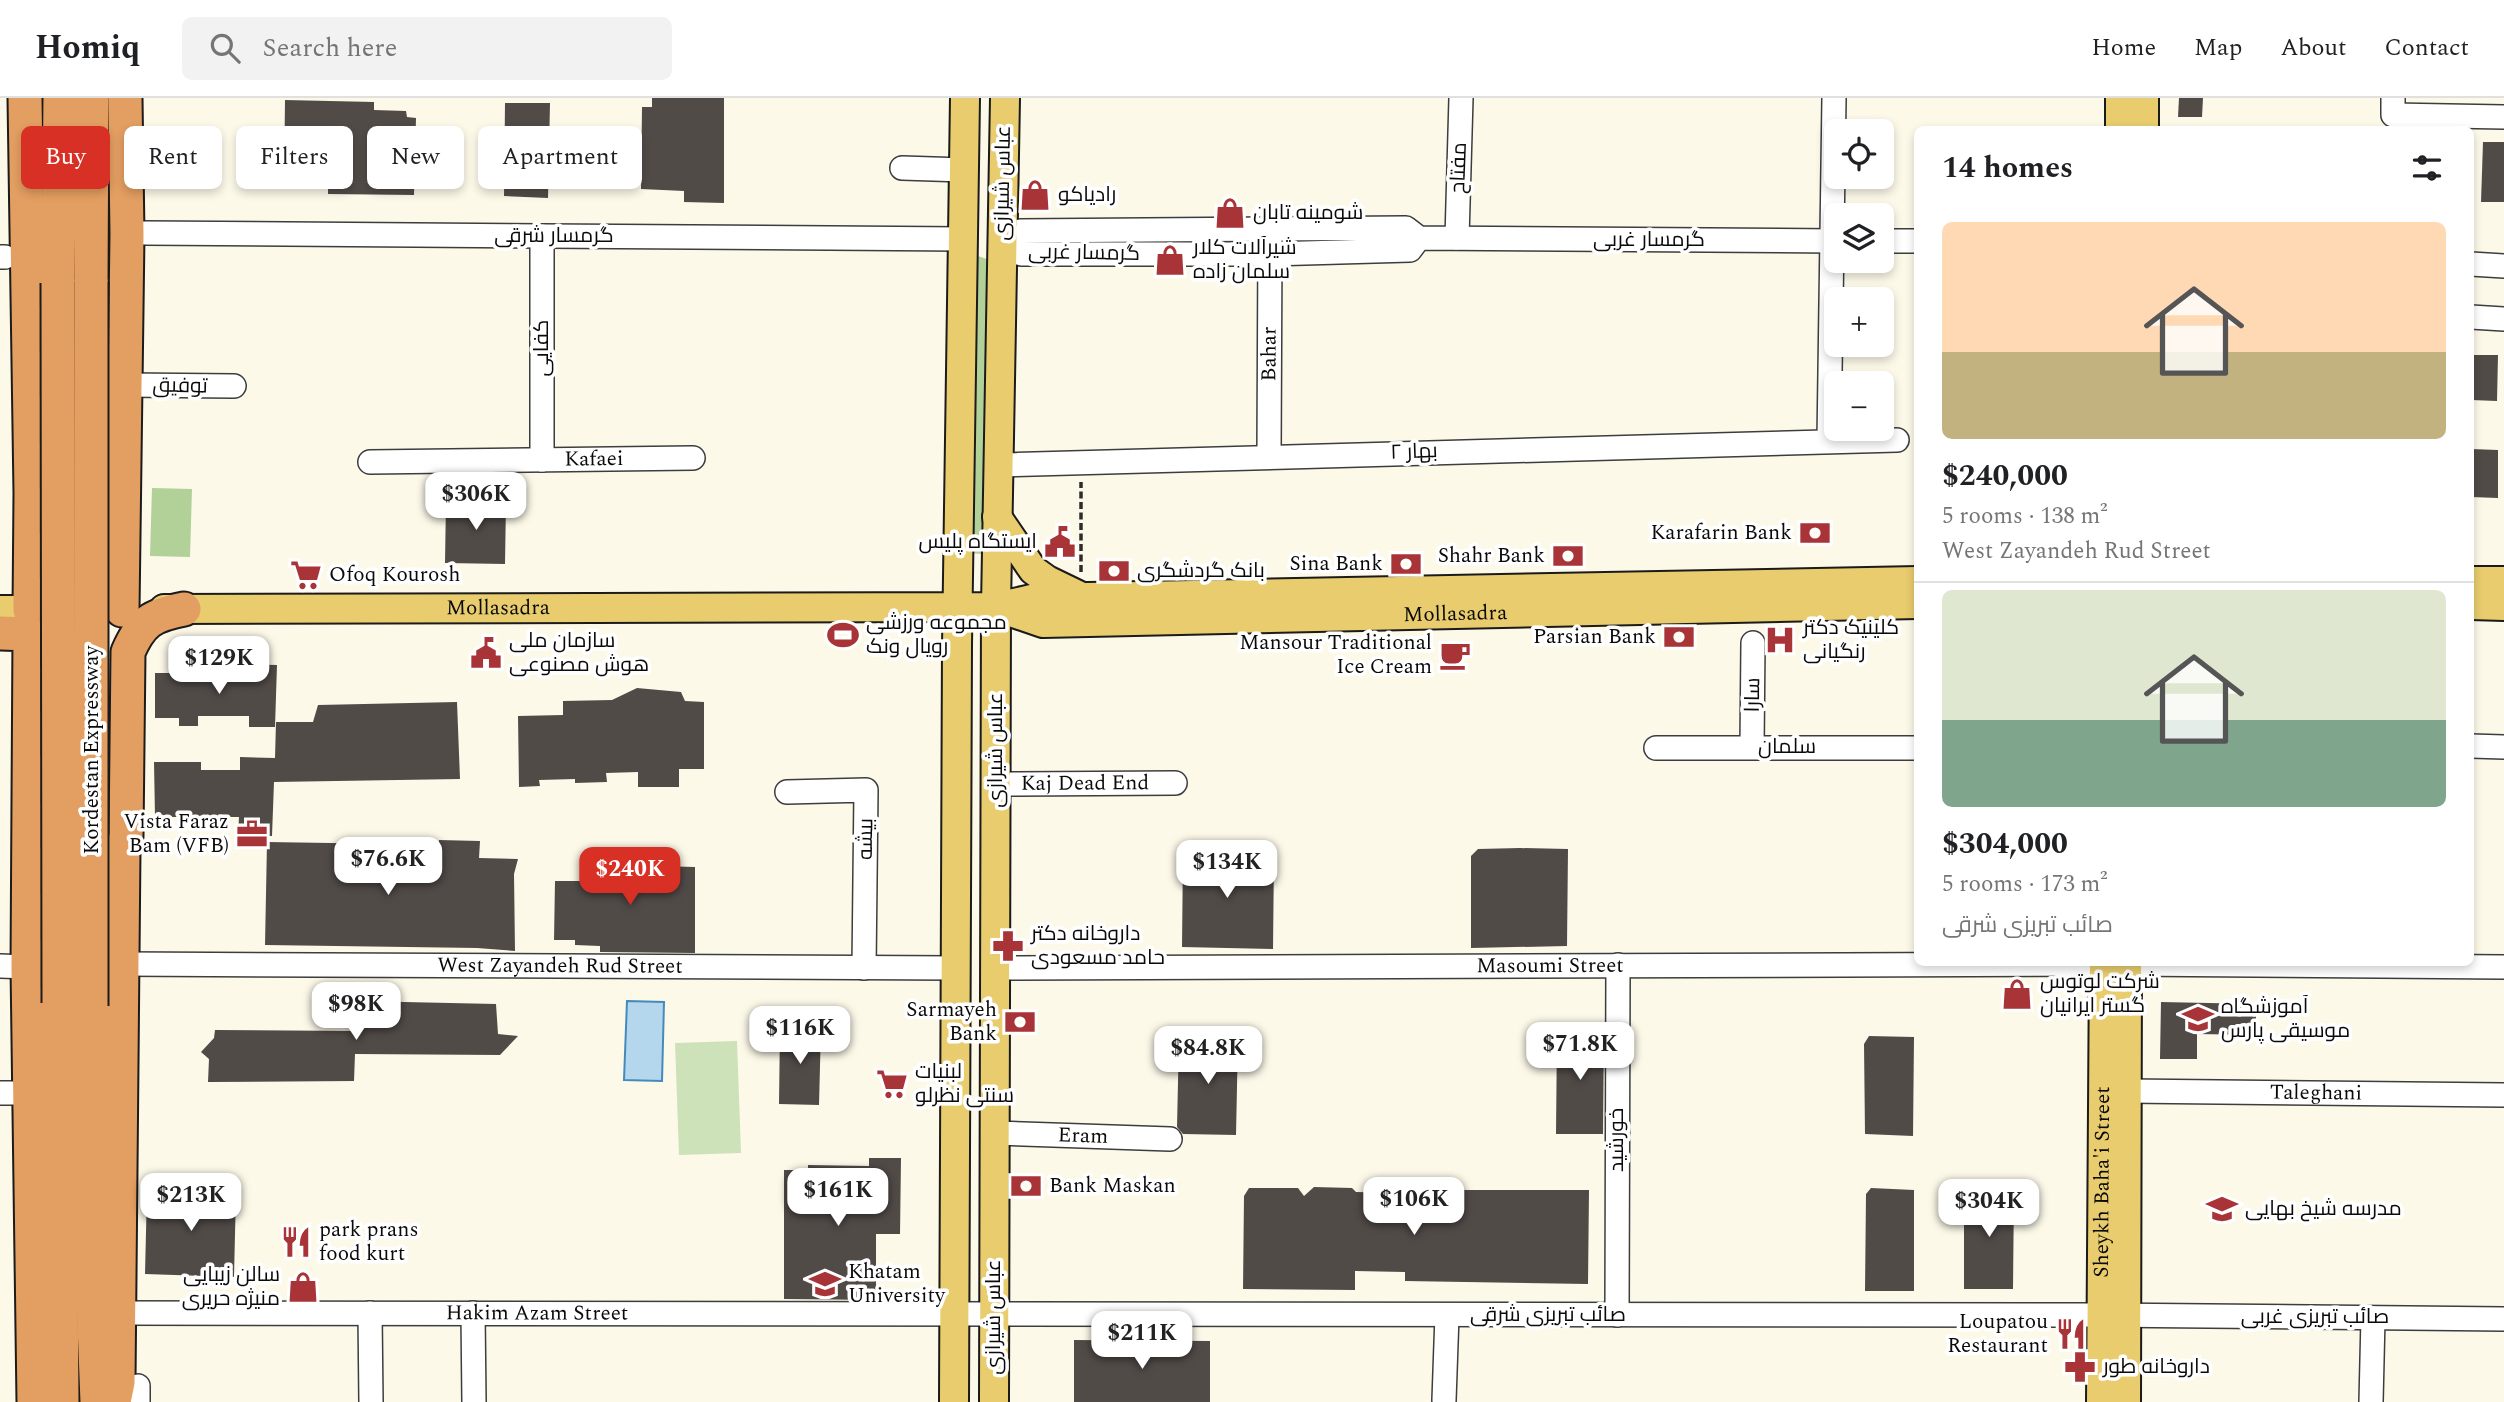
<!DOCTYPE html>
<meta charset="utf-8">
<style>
:root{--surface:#fff;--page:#f2f2f2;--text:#202124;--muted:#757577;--line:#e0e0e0;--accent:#d93025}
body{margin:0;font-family:Spectral,Cairo,serif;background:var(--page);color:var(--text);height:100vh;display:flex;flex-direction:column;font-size:26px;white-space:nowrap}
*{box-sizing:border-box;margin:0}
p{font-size:23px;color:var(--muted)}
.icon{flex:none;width:38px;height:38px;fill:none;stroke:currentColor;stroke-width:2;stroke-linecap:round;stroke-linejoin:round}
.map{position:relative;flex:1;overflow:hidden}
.sheet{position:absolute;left:1914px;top:28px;width:560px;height:840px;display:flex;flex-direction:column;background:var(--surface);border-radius:10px;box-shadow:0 4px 10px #0003}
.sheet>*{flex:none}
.guide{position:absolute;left:21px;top:28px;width:665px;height:63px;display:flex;gap:14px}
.buttons{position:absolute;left:1824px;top:21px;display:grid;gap:14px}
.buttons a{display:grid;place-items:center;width:70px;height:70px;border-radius:10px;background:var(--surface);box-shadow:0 4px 10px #0003;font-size:35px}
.price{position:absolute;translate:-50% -60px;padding:0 16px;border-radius:14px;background:#fff;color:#222;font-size:23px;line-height:46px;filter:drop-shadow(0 2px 4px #0008)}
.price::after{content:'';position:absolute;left:50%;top:42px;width:21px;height:16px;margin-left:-10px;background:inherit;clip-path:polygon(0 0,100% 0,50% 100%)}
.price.selected{background:var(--accent);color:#fff}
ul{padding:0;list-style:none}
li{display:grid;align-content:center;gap:14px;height:371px;padding:0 28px}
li+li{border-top:2px solid var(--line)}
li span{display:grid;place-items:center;height:217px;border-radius:10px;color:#555}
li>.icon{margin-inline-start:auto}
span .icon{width:126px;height:126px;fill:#fffc;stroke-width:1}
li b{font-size:30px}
h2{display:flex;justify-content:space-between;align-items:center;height:84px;padding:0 28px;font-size:30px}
.pill{padding:0 24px;border-radius:10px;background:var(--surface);box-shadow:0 4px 10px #0003;font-size:24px;line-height:63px}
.pill.selected{background:var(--accent);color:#fff}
header{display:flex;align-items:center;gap:42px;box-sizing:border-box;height:98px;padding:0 35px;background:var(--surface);border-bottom:2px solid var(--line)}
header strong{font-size:33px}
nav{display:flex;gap:38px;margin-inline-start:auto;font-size:24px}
.search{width:490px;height:63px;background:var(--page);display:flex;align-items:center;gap:18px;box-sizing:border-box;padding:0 24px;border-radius:10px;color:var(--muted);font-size:26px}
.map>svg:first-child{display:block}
</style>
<header>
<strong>Homiq</strong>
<div class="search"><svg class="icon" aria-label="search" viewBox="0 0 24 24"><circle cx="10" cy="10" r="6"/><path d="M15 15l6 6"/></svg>Search here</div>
<nav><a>Home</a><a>Map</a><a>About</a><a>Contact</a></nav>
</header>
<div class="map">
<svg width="2504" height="1304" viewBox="0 0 2504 1304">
<rect width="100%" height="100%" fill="#fcf9e9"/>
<polygon fill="#cde2b8" points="737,943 741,1055 679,1057 675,945"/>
<g fill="#b1d199">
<polygon points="978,158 987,161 992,170 985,446 982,456 968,455 971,165"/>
<polygon points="152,390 192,391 190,459 150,458"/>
</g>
<polygon fill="#b4d7ee" stroke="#448bbc" stroke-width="2" points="627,903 664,904 662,983 624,982"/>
<g fill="#514b48">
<polygon points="652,0 724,0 724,105 684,104 684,93 641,91 642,9 652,9"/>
<polygon points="2179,0 2203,0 2202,19 2178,19"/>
<polygon points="285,2 374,4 374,12 406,13 407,19 416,20 414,97 328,96 328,83 284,83"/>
<polygon points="505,5 550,5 548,100 504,98"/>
<polygon points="2483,44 2504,44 2504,104 2481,104"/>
<polygon points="2471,257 2498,257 2497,303 2471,302"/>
<polygon points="2471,351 2498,352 2498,400 2471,399"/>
<polygon points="446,403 506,404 505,466 445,465"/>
<polygon points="235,566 277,567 275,629 249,629 249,618 198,618 198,628 179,628 179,620 155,620 155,575 199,575 199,581 235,581"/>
<polygon points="637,590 681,594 685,603 704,604 704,671 679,671 679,689 638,689 638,674 606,675 607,684 575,685 575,681 539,682 540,688 519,689 518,618 563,617 563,603 612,602"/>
<polygon points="457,604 460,681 274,684 272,738 238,737 239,719 155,719 154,664 201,664 201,672 240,672 240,659 275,660 276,624 313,624 318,607"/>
<polygon points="439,742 480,743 479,760 518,761 514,776 515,853 477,850 265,847 267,744 396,746 396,768 437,768"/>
<polygon points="1183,750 1229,751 1229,757 1274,757 1273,851 1182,849"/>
<polygon points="1520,750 1568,751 1567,848 1471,850 1471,758 1478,751"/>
<polygon points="611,752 645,753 657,768 695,769 695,855 600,854 600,848 575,847 575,842 554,842 555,783 602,783 603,760"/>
<polygon points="358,903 496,906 498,936 518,938 500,957 355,956 354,983 208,984 209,961 201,954 214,940 215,932 356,933"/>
<polygon points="2161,904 2256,906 2256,937 2197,936 2197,961 2160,961"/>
<polygon points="780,929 821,929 819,1007 779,1006"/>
<polygon points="1557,933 1604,933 1603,1036 1556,1036"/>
<polygon points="1869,938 1914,939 1913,1038 1865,1036 1864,946"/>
<polygon points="1179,939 1238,940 1236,1037 1183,1036 1177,1029"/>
<polygon points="869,1060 901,1060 900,1136 876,1136 876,1202 784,1201 784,1072 808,1072 808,1067 869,1068"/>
<polygon points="1314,1089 1352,1090 1356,1094 1405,1095 1405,1092 1589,1092 1588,1186 1405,1183 1405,1174 1355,1173 1355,1192 1243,1191 1244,1098 1249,1090 1298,1090 1304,1098"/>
<polygon points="1871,1090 1914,1092 1914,1193 1865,1193 1866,1096"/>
<polygon points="147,1092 236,1094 234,1179 145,1176"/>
<polygon points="1964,1092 2014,1092 2013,1191 1964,1191"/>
<polygon points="1074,1242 1210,1243 1210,1304 1074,1304"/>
</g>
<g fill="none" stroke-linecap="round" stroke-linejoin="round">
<defs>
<g id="minor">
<polyline points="2393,0 2393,17 2504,19"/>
<polyline points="902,70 964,72"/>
<polyline points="144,135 963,141"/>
<polyline points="1419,140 1410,152 1270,156 1021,156 1002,141 1020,133 1406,130 1419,140 1836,143"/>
<polyline points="1457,140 1461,0"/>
<polyline points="1881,143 1918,143"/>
<polyline points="0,159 5,159"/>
<polyline points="2471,166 2504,168"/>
<polyline points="2471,219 2504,221"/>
<polyline points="125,287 234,288"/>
<polyline points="1829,343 1834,0"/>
<path id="s1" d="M1269,358L1270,142"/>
<polyline points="542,362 542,138"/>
<path id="s2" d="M370,364L693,360"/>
<polyline points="998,367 1897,342"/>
<polyline points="2471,648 2504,649"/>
<polyline points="1752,649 1753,545"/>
<polyline points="1656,650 1918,650"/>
<path id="s3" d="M996,686L1175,685"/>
<polyline points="787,694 866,692 864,870"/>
<path id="s4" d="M122,866L955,870"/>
<polyline points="2127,866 2504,869"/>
<polyline points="0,868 28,869"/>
<path id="s5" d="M995,870L2104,866"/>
<path id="s6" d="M2127,993L2504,997"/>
<polyline points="0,995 30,995"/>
<path id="s7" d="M995,1035L1170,1041"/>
<path id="s8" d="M119,1215L2101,1217L2504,1221"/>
<polyline points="370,1215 371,1304"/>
<polyline points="473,1215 474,1304"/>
<polyline points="1617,1217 1618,867"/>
<polyline points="138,1288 138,1304"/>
<polyline points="1444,1302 1447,1217"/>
<polyline points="2371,1304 2373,1220"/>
</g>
<g id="major">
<polyline points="2120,32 2120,0"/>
<polyline points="2144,32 2144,0"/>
<polyline points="997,419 1033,472 1047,482 1078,497"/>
<polyline points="2471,483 2504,483"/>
<polyline points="2471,507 2504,508"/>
<path id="s9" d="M996,509L1043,525L1918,506"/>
<path id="s10" d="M164,511L996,509L1036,500L1918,483"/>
<polyline points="0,512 50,512"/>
<polyline points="954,1304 957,547 965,0"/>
<polyline points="994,1304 996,509 1005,0"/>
<path id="s11" d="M2101,1304L2104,864"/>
<polyline points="2126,1304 2127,864"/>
</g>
<g id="highway">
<polyline points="25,0 31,395 30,512"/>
<polyline points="91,184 92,0"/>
<polyline points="58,185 60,0"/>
<polyline points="122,512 127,136 125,0"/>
<polyline points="0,535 30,536 28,869 34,1304"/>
<polyline points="59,905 62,1304"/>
<polyline points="91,908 92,1174 97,1304"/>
<path d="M114,1304L118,1284L123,751L126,738L128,554C141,524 152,517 184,511"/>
</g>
</defs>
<use href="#minor" stroke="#3d3d3d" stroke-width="26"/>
<use href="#major" stroke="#1b1b1b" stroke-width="32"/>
<use href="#highway" stroke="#1b1b1b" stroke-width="37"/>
<polyline stroke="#2c2c2c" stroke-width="3.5" stroke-dasharray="7 3.5" stroke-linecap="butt" points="1081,474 1081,384"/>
<use href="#minor" stroke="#fff" stroke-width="23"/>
<use href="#major" stroke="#e8cc6e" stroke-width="28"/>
<use href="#highway" stroke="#e39e61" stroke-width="33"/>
<defs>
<g id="highway-bridge">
<polyline points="58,185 59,905"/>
<polyline points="91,908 91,184"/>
</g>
</defs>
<use href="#highway-bridge" stroke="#1b1b1b" stroke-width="37" stroke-linecap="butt"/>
<use href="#highway-bridge" stroke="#e39e61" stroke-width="33"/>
</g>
<defs>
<symbol id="shop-bare" viewBox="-9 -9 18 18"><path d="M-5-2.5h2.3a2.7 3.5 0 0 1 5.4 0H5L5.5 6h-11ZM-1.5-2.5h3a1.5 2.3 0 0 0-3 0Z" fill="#a83438" stroke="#fff" stroke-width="2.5" paint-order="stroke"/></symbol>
<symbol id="bank-bare" viewBox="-9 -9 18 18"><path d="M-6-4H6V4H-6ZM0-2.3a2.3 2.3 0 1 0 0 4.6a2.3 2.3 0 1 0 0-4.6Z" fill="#a83438" stroke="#fff" stroke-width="2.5" paint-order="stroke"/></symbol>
<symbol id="civic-bare" viewBox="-9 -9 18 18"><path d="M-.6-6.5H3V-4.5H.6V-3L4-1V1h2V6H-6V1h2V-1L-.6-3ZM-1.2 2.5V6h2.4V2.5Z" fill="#a83438" stroke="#fff" stroke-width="2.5" paint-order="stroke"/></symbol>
<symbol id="supermarket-bare" viewBox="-9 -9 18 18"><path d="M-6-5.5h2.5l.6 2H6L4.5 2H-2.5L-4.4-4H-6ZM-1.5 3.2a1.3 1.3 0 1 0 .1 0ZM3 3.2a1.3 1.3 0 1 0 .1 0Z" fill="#a83438" stroke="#fff" stroke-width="2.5" paint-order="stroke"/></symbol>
<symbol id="stadium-bare" viewBox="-9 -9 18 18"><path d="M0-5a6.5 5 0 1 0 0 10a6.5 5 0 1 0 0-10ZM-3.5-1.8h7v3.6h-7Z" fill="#a83438" stroke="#fff" stroke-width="2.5" paint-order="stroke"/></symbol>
<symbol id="hospital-bare" viewBox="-9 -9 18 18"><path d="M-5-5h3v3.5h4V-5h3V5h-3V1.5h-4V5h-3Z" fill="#a83438" stroke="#fff" stroke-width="2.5" paint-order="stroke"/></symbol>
<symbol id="cafe-bare" viewBox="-9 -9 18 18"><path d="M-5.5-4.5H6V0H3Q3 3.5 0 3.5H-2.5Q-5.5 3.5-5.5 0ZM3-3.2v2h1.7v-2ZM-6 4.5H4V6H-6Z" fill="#a83438" stroke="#fff" stroke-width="2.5" paint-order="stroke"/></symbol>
<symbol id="office-bare" viewBox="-9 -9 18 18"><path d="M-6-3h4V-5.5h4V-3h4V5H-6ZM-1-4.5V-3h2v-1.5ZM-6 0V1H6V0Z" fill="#a83438" stroke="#fff" stroke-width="2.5" paint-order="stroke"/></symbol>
<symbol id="pharmacy-bare" viewBox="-9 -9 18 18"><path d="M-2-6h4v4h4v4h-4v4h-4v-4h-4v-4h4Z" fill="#a83438" stroke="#fff" stroke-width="2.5" paint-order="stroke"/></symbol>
<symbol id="university-bare" viewBox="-9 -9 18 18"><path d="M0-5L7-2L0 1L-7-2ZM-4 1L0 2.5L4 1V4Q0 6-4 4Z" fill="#a83438" stroke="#fff" stroke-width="2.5" paint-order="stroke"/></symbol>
<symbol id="school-bare" viewBox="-9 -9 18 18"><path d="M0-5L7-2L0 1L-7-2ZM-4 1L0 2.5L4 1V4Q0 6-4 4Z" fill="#a83438" stroke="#fff" stroke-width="2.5" paint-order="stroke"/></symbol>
<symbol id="restaurant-bare" viewBox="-9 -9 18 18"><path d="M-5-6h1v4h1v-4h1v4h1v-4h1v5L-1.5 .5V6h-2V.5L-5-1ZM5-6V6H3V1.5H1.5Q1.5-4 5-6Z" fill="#a83438" stroke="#fff" stroke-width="2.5" paint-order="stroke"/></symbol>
</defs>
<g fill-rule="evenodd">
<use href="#shop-bare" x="1013" y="75" width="44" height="44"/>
<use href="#shop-bare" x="1208" y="93" width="44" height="44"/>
<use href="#shop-bare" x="1148" y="140" width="44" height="44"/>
<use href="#bank-bare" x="1793" y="413" width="44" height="44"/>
<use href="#civic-bare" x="1038" y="422" width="44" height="44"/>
<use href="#bank-bare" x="1546" y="436" width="44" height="44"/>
<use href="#bank-bare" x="1384" y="444" width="44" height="44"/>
<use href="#bank-bare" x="1092" y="451" width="44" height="44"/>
<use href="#supermarket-bare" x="284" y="455" width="44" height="44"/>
<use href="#stadium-bare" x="821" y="515" width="44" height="44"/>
<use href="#bank-bare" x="1657" y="517" width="44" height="44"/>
<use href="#hospital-bare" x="1758" y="520" width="44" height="44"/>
<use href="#civic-bare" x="464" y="533" width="44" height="44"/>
<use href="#cafe-bare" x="1433" y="535" width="44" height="44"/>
<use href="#office-bare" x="230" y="714" width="44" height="44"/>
<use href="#pharmacy-bare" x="986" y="826" width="44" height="44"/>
<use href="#shop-bare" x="1995" y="874" width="44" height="44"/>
<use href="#university-bare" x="2176" y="899" width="44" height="44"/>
<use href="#bank-bare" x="998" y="902" width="44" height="44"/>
<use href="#supermarket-bare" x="870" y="964" width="44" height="44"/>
<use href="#bank-bare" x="1004" y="1066" width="44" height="44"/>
<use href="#school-bare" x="2200" y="1089" width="44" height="44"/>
<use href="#restaurant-bare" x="274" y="1122" width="44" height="44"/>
<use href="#university-bare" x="803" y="1164" width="44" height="44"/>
<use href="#shop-bare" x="281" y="1167" width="44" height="44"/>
<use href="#restaurant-bare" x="2049" y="1214" width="44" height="44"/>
<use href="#pharmacy-bare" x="2058" y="1247" width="44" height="44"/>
</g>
<g text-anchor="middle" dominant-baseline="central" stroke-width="7" stroke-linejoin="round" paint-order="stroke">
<g font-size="21" fill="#0a0a0a" stroke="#fff">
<text transform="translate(1459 70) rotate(-88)">مفتاح</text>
<text transform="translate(1003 85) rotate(-89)">عباس شیرازی</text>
<text x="554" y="138">گرمسار شرقی</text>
<text x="1649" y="142">گرمسار غربی</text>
<text transform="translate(1084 155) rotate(1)">گرمسار غربی</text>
<text transform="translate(542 250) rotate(-90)">کفایی</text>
<text stroke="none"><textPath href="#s1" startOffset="102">Bahar</textPath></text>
<text transform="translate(180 288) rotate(1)">توفیق</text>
<text transform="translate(1414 354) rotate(-2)">بهار ۲</text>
<text stroke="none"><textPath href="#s2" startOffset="224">Kafaei</textPath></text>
<text stroke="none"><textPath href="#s10" startOffset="334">Mollasadra</textPath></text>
<text stroke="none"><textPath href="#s9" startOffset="462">Mollasadra</textPath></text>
<text transform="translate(1753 597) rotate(-89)">سارا</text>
<text x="1787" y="649">سلمان</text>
<text transform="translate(92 652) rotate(-90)">Kordestan Expressway</text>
<text transform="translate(996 652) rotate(-90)">عباس شیرازی</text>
<text stroke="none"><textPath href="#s3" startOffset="89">Kaj Dead End</textPath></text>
<text transform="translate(866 741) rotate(-89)">بیشه</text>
<text stroke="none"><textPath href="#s4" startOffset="438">West Zayandeh Rud Street</textPath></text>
<text stroke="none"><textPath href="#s5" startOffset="555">Masoumi Street</textPath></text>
<text stroke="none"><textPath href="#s6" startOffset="189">Taleghani</textPath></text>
<text stroke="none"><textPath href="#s7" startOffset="88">Eram</textPath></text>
<text transform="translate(1617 1042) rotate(-90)">خورشید</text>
<text stroke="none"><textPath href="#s11" startOffset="220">Sheykh Baha'i Street</textPath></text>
<text stroke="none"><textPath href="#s8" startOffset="418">Hakim Azam Street</textPath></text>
<text x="1548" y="1217">صائب تبریزی شرقی</text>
<text transform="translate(994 1219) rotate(-90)">عباس شیرازی</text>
<text x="2315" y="1219">صائب تبریزی غربی</text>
</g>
<g font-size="21" fill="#0a0a0a" stroke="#fff" text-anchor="start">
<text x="1058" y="97">رادیاکو</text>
<text x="1253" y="115">شومینه تابان</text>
<text x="1193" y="150">شیرآلات کلار<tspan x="1193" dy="24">سلمان زاده</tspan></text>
<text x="1792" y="435" text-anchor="end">Karafarin Bank</text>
<text x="1037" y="444" text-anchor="end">ایستگاه پلیس</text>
<text x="1545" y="458" text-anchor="end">Shahr Bank</text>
<text x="1383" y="466" text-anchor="end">Sina Bank</text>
<text x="1137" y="473">بانک گردشگری</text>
<text x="329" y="477">Ofoq Kourosh</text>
<text x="866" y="525">مجموعه ورزشی<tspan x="866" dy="24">رویال ونک</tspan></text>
<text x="1803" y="530">کلینیک دکتر<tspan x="1803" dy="24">رنگیانی</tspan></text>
<text x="1656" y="539" text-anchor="end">Parsian Bank</text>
<text x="509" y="543">سازمان ملی<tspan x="509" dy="24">هوش مصنوعی</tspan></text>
<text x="1432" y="545" text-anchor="end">Mansour Traditional<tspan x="1432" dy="24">Ice Cream</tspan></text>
<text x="229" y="724" text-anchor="end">Vista Faraz<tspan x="229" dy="24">Bam (VFB)</tspan></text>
<text x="1031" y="836">داروخانه دکتر<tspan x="1031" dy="24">حامد مسعودی</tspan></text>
<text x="2040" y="884">شرکت لوتوس<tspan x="2040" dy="24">گستر ایرانیان</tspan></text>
<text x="2221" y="909">آموزشگاه<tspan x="2221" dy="24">موسیقی پارس</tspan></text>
<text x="997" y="912" text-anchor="end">Sarmayeh<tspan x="997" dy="24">Bank</tspan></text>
<text x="915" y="974">لبنیات<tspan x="915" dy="24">سنتی نظرلو</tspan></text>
<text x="1049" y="1088">Bank Maskan</text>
<text x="2245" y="1111">مدرسه شیخ بهایی</text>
<text x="319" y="1132">park prans<tspan x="319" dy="24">food kurt</tspan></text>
<text x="848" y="1174">Khatam<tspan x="848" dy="24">University</tspan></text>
<text x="280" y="1177" text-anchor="end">سالن زیبایی<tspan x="280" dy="24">منیژه حریری</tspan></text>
<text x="2048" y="1224" text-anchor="end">Loupatou<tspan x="2048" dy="24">Restaurant</tspan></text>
<text x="2103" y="1269">داروخانه طور</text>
</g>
</g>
</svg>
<div class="buttons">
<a><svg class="icon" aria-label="locate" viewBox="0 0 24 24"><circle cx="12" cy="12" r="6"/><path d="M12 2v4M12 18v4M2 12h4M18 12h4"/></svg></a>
<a><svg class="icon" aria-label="layers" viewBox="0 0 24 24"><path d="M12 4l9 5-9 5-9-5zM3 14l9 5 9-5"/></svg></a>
<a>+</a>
<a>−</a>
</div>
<b class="price" style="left:476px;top:434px">$306K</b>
<b class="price" style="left:219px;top:598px">$129K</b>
<b class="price" style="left:388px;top:799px">$76.6K</b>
<b class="price" style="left:1227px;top:802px">$134K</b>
<b class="price selected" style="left:630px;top:809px">$240K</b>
<b class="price" style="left:356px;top:944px">$98K</b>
<b class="price" style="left:800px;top:968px">$116K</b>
<b class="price" style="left:1580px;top:984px">$71.8K</b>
<b class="price" style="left:1208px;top:988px">$84.8K</b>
<b class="price" style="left:838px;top:1130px">$161K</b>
<b class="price" style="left:191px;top:1135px">$213K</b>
<b class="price" style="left:1414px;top:1139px">$106K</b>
<b class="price" style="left:1989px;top:1141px">$304K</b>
<b class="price" style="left:1142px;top:1273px">$211K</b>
<div class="guide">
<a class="pill selected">Buy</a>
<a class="pill">Rent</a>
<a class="pill">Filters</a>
<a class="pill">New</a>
<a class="pill">Apartment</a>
</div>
<section class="sheet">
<h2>14 homes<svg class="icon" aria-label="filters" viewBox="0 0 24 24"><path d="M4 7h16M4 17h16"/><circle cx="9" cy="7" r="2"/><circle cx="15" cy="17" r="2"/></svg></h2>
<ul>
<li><span style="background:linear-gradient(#ffd9b3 60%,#c2b280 0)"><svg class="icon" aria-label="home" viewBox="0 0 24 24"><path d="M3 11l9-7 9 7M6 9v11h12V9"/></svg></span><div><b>$240,000</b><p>5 rooms · 138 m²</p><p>West Zayandeh Rud Street</p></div></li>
<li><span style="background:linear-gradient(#dfe7d0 60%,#7fa58c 0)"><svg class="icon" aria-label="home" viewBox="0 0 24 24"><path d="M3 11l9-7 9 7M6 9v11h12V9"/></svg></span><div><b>$304,000</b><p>5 rooms · 173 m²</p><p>صائب تبریزی شرقی</p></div></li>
</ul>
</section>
</div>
